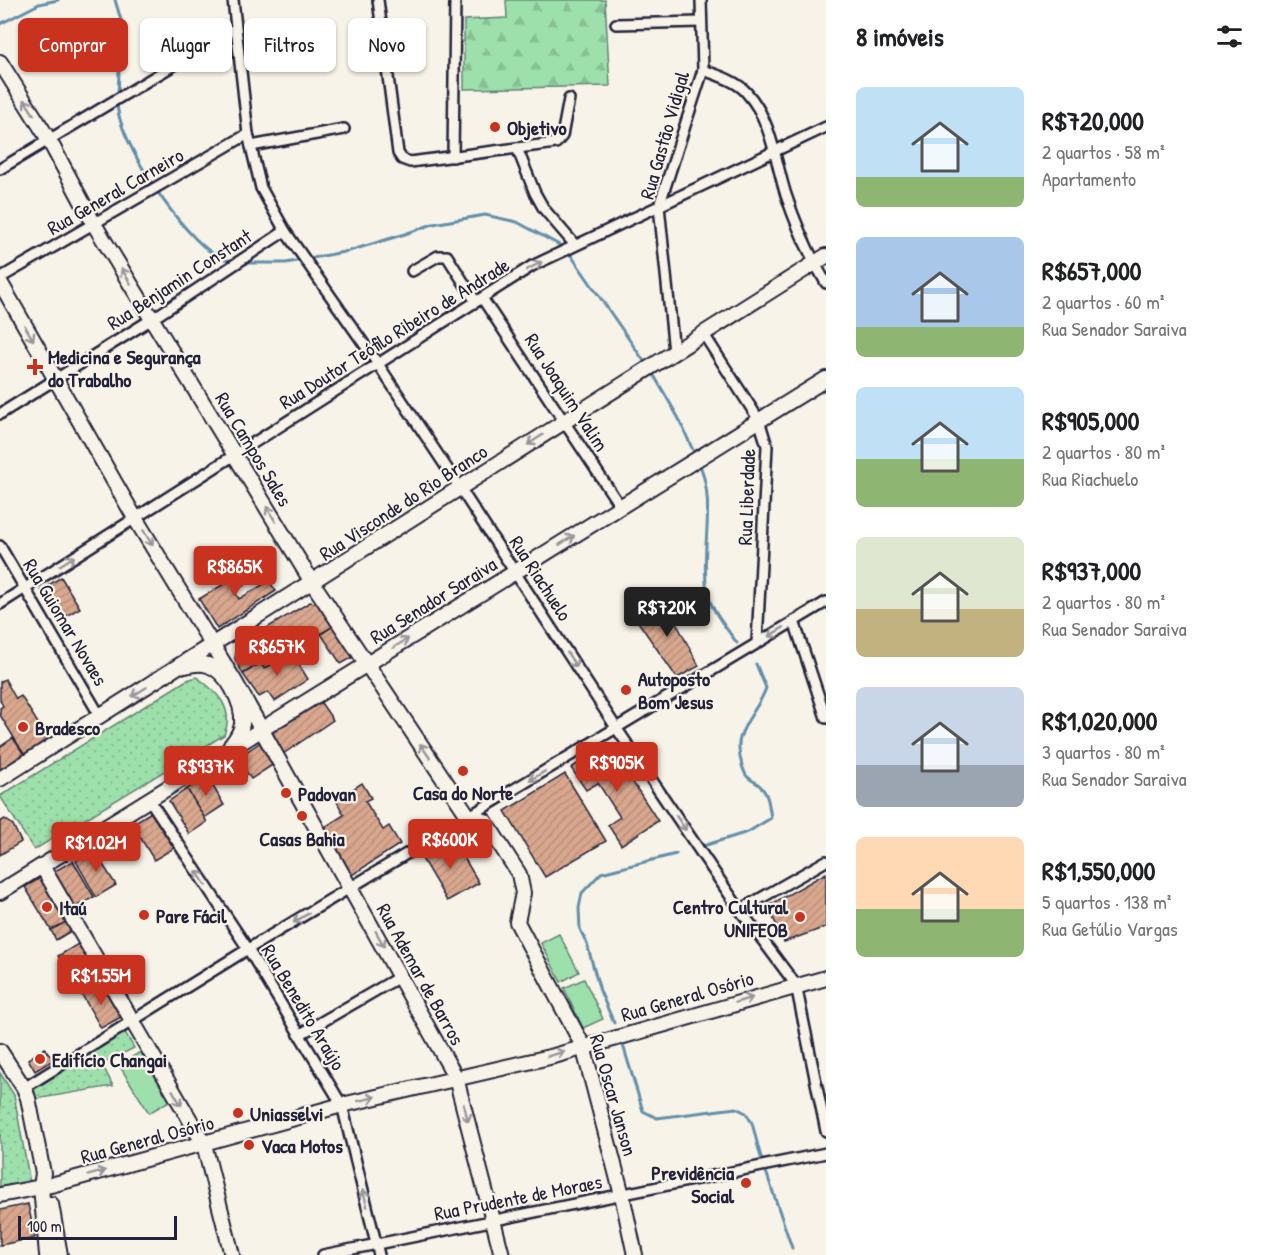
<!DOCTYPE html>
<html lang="pt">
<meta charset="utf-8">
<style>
:root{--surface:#fff;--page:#f6f6f6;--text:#202124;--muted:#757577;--accent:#c8321e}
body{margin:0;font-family:"Patrick Hand",sans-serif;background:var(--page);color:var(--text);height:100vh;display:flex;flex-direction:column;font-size:22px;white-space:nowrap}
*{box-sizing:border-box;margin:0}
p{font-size:20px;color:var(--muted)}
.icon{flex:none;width:33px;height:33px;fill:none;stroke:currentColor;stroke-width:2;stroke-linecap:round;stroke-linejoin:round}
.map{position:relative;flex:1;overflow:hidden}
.side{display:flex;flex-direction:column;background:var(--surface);width:450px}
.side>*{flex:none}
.top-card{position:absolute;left:18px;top:18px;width:570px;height:54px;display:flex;gap:12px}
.scale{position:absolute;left:18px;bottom:15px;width:159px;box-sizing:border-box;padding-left:6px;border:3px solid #22223b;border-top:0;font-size:16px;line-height:21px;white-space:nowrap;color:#22223b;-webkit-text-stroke:4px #f7f3e8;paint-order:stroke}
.price{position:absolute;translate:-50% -51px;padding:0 14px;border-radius:6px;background:var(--accent);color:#fff;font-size:20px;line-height:39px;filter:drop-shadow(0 2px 3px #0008)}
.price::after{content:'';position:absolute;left:50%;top:36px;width:18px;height:14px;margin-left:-9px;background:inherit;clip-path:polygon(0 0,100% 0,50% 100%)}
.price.on{background:#222;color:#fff}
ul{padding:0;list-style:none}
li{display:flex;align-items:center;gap:18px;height:150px;padding:0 30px}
li span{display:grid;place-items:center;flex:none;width:168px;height:120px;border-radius:9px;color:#555}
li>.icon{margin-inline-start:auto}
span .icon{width:72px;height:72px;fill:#fffc;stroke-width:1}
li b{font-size:26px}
h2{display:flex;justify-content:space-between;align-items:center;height:72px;padding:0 30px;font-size:26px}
.pill{padding:0 21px;border-radius:9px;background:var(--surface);box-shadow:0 2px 4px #0004;font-size:21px;line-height:54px}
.pill.on{background:var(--accent);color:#fff}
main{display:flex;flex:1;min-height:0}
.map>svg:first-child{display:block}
</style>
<main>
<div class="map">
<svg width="826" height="1255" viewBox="0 0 826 1255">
<defs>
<pattern id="forest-firs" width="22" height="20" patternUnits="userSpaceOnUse" patternTransform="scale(1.5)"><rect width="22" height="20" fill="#9de0ab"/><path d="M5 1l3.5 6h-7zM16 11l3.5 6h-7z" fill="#87c094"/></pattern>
<pattern id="park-dots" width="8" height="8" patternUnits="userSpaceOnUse" patternTransform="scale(1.5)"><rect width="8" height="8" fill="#9de0ab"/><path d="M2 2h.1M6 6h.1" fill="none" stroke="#87c094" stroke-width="1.8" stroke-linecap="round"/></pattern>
<pattern id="building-hatch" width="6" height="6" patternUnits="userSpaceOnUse" patternTransform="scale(1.5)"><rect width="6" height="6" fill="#d9a78d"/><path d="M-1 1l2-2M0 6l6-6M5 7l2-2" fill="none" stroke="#ba8f7b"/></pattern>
</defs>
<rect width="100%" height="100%" fill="#f7f3e8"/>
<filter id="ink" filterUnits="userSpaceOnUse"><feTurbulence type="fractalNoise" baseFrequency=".0167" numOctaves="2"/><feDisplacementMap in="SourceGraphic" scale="12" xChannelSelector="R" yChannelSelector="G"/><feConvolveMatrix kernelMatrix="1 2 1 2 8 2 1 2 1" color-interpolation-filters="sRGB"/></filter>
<g filter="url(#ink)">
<polygon fill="url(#forest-firs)" stroke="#608173" stroke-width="1.5" points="506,0 605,0 610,86 464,89 464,20 507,18"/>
<g fill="url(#park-dots)" stroke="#608173" stroke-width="1.5">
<path d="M197,677C217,692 235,708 224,735L34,850L0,796L187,680Z"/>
<polygon points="125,1032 134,1048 102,1064 113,1086 36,1099 34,1087"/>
<polygon points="0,1073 14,1095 30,1183 0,1189"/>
</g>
<g fill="#9de0ab" stroke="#608173" stroke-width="1.5">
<polygon points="559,934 579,972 561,982 541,943"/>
<polygon points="584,979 603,1019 583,1028 564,988"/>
<polygon points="142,1051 171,1100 149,1113 119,1065"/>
</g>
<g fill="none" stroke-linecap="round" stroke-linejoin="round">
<g stroke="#648ea9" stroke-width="3">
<polyline points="115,0 121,20 118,96"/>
<polyline points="0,24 39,4 58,0"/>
<path d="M117,102C117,141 183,238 217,256C222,259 229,260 235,262"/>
<polyline points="568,251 646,364"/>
<polyline points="241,263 286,263 349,251 405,234 433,224 485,215 517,222 563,247"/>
<polyline points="652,372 678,417 696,457"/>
<path d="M699,463C717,504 700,548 707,591C711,611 726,627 737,643"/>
<path d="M703,846L748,832L771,818C769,807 769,795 761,787C757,782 749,780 746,775C741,766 737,748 740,738C745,720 760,706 766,688L756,664"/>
<polyline points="614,1023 600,991 587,944 580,929 579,908 582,893 601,873 676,854"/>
<polyline points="623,1045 643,1111 657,1118 736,1108 746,1113 752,1123 760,1154 792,1248"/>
</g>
</g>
<g fill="url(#building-hatch)" stroke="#22223b" stroke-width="1.5">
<polygon points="257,564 264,574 234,591 239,599 269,581 276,591 217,629 199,599"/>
<polygon points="61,577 80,608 59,620 41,590"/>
<polygon points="663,598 699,666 677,678 634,616"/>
<polygon points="310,602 323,605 335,625 264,669 261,663 243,674 235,659 237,646"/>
<polygon points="335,625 355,656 341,664 321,634"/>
<polygon points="291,652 308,679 275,701 268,692 259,697 243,674 261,663 264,669"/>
<polygon points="5,679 16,699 21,696 49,741 25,756 0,715 0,708 3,706 0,700 0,682"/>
<polygon points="319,700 333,720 283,754 270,732"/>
<polygon points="13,738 25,756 5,770 0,771 0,747"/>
<polygon points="261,742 274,764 251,779 237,758"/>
<polygon points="608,744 658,821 621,845 608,825 620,817 598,783 586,790 571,768"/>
<polygon points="565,774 606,841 545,877 505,811"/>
<polygon points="207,776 224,805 204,818 187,789"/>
<polygon points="362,783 371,798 365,801 383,830 389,826 400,844 352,875 325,827 344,815 336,800"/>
<polygon points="187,789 207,822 189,834 169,801"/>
<polygon points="151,812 174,848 154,860 132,824"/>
<polygon points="5,819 13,825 21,842 0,855 0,822"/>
<polygon points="453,839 479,883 447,901 421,857"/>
<polygon points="93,849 116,885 96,897 76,861"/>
<polygon points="73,861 94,897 74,908 53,872"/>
<polygon points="826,873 826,927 784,942 768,906"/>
<polygon points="40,878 66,922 51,930 25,887"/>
<polygon points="66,922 71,931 56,940 51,930"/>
<polygon points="78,944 101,984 82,995 58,956"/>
<polygon points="101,984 121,1017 101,1028 82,995"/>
<polygon points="45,1048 53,1060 35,1071 28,1059"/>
<polygon points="28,1204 35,1238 0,1245 0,1210"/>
</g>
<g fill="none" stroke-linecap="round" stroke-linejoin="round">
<defs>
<g id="street">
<polyline points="233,0 248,134 261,188 285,231 378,364 460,488 617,729 740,910 796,985 826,1131"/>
<polyline points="378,0 398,153 402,159 410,162 556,143 562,136 569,99"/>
<polyline points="616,24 701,22"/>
<path d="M703,70C717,75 737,81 747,93C772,121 775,161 786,195C796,225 810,256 826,283"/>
<polyline points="251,146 344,129"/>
<polyline points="517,148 535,193 544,209 575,245"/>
<polyline points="453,157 455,0"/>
<polyline points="0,169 236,28"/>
<polyline points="412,271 438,256 447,256 476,302"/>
<polyline points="0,278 248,134"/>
<polyline points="482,298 620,506"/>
<polyline points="703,333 759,420 767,446 757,643"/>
<polyline points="674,352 659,206 703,70 701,0"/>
<polyline points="0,414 152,319 285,231"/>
<polyline points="0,546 100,716"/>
<polyline points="0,604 532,266 826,127"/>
<polyline points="794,621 826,718"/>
<polyline points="149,799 248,949 342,1105 379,1255"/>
<polyline points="740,910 826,861"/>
<polyline points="299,1035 401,976"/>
<polyline points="24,1088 248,949 826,602"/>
<polyline points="323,1255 826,1153"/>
</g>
<g id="secondary">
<polyline points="0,62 49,140 94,224 312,582 469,817 485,821 519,874 523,893 517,922 583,1046 622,1195 635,1255"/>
<polyline points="0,282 135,518 235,682 456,1078 502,1255"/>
<path d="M185,666C192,664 197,663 204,664C226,668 244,703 242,724C241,732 236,739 231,745"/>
<polyline points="0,779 826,256"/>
<polyline points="42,866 204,1144 232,1255"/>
<polyline points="0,892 826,379"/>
<polyline points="0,1051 24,1088 28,1098 43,1173 41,1187 47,1255"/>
<polyline points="0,1195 51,1185 342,1105 554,1056 826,978"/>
<polyline points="51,1204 60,1255"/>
</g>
</defs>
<use href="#street" stroke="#22223b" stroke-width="14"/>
<use href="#secondary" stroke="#22223b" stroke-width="18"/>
<use href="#street" stroke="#f7f3e8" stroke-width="9"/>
<use href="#secondary" stroke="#f7f3e8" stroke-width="14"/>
</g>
<defs><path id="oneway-shaft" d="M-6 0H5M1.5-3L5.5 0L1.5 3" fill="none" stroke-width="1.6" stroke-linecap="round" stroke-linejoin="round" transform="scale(1.5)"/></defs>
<g stroke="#97959a">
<use href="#oneway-shaft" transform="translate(29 107) rotate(-122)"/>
<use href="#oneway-shaft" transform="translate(534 266) rotate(-28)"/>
<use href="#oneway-shaft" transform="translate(126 276) rotate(-121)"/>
<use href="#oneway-shaft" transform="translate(29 333) rotate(60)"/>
<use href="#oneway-shaft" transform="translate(535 440) rotate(147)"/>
<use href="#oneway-shaft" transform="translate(271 514) rotate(-121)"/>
<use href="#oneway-shaft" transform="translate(148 538) rotate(59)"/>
<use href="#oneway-shaft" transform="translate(567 540) rotate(-32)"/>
<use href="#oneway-shaft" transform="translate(67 561) rotate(-32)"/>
<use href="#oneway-shaft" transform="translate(776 632) rotate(149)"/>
<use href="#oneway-shaft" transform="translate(401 643) rotate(-32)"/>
<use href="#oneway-shaft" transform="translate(572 660) rotate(57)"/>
<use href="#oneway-shaft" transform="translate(139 692) rotate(148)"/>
<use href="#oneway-shaft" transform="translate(425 751) rotate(-124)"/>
<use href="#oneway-shaft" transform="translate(537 776) rotate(149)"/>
<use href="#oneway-shaft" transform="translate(681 823) rotate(56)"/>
<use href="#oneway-shaft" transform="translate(201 878) rotate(-123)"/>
<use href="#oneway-shaft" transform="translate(301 918) rotate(149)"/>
<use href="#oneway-shaft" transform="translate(380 939) rotate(61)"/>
<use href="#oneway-shaft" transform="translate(744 1000) rotate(-16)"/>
<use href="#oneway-shaft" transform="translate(556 1054) rotate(-16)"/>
<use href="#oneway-shaft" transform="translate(177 1098) rotate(60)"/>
<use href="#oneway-shaft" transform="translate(367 1099) rotate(-13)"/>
<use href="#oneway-shaft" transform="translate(466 1113) rotate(75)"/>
<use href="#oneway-shaft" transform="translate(97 1173) rotate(-15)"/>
<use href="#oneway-shaft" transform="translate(365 1198) rotate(-104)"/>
</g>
</g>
<g fill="#c8321e" stroke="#f7f3e8" stroke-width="2">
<circle cx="495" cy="127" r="6"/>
<path d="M32 358h6v6h6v6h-6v6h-6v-6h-6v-6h6z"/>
<circle cx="626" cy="690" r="6"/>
<circle cx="23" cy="727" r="6"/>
<circle cx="463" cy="771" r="6"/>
<circle cx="286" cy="793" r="6"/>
<circle cx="302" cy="816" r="6"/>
<circle cx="47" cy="907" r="6"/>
<circle cx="144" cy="915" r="6"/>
<circle cx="800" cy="917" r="6"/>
<circle cx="40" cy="1059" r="6"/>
<circle cx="238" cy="1113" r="6"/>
<circle cx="249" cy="1145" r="6"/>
<circle cx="746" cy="1183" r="6"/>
</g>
<g text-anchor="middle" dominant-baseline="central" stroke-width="4.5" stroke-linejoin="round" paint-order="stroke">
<g font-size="20" font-weight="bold" fill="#22223b" stroke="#f7f3e8" text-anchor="start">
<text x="507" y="127">Objetivo</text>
<text x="48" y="356">Medicina e Segurança<tspan x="48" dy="23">do Trabalho</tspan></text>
<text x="638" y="678">Autoposto<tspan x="638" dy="23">Bom Jesus</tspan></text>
<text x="35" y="727">Bradesco</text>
<text x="463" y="792" text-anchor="middle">Casa do Norte</text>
<text x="298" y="793">Padovan</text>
<text x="302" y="838" text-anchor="middle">Casas Bahia</text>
<text x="788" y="906" text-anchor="end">Centro Cultural<tspan x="788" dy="23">UNIFEOB</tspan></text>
<text x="59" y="907">Itaú</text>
<text x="156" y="915">Pare Fácil</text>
<text x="52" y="1059">Edifício Changai</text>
<text x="250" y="1113">Uniasselvi</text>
<text x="261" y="1145">Vaca Motos</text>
<text x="734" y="1172" text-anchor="end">Previdência<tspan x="734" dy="23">Social</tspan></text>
</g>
<g font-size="20" fill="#22223b" stroke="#f7f3e8">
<text transform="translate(664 135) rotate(-74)">Rua Gastão Vidigal</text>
<text transform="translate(115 191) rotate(-30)">Rua General Carneiro</text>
<text transform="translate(179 279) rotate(-33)">Rua Benjamin Constant</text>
<text transform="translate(394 333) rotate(-32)">Rua Doutor Teófilo Ribeiro de Andrade</text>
<text transform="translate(567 392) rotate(57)">Rua Joaquim Valim</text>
<text transform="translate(254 449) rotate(59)">Rua Campos Sales</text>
<text transform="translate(746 497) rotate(-88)">Rua Liberdade</text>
<text transform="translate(403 502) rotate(-33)">Rua Visconde do Rio Branco</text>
<text transform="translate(541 578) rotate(57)">Rua Riachuelo</text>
<text transform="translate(433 600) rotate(-32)">Rua Senador Saraiva</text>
<text transform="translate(66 622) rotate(59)">Rua Guiomar Novaes</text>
<text transform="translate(421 974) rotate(61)">Rua Ademar de Barros</text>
<text transform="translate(687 996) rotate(-16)">Rua General Osório</text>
<text transform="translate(304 1007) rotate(59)">Rua Benedito Araújo</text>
<text transform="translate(614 1095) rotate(74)">Rua Oscar Janson</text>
<text transform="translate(147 1139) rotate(-15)">Rua General Osório</text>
<text transform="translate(518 1197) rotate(-11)">Rua Prudente de Moraes</text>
</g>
</g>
</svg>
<div class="scale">100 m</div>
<b class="price" style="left:235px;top:597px">R$865K</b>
<b class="price on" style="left:667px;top:638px">R$720K</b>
<b class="price" style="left:277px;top:677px">R$657K</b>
<b class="price" style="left:617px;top:793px">R$905K</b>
<b class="price" style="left:206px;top:797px">R$937K</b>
<b class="price" style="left:450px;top:870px">R$600K</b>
<b class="price" style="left:96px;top:873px">R$1.02M</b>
<b class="price" style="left:101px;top:1006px">R$1.55M</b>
<div class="top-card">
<a class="pill on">Comprar</a>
<a class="pill">Alugar</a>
<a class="pill">Filtros</a>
<a class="pill">Novo</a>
</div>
</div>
<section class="side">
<h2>8 imóveis<svg class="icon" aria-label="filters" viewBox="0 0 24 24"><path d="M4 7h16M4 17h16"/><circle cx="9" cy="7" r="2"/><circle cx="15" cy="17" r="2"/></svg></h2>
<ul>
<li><span style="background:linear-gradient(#bfe0f5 75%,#8fb573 0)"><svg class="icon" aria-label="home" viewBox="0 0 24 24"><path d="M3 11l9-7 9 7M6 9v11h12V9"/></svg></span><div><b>R$720,000</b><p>2 quartos · 58 m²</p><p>Apartamento</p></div></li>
<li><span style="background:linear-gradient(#a9c7e8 75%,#8fb573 0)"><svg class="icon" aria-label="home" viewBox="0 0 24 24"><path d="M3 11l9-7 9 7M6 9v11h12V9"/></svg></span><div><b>R$657,000</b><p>2 quartos · 60 m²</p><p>Rua Senador Saraiva</p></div></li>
<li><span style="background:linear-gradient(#bfe0f5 60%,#8fb573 0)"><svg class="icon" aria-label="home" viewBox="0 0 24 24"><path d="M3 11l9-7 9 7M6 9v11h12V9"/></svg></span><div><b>R$905,000</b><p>2 quartos · 80 m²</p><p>Rua Riachuelo</p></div></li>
<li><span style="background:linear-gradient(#dfe7d0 60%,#c2b280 0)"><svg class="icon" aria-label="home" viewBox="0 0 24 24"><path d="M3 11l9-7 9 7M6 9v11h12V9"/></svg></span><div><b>R$937,000</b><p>2 quartos · 80 m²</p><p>Rua Senador Saraiva</p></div></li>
<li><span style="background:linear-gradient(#c9d6e8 65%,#9aa5b1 0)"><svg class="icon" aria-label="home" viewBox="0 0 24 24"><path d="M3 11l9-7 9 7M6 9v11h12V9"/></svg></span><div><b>R$1,020,000</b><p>3 quartos · 80 m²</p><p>Rua Senador Saraiva</p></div></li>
<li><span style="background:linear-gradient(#ffd9b3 60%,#8fb573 0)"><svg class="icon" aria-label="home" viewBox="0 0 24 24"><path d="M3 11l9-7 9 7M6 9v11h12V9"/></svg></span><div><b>R$1,550,000</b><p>5 quartos · 138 m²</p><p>Rua Getúlio Vargas</p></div></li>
</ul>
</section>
</main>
